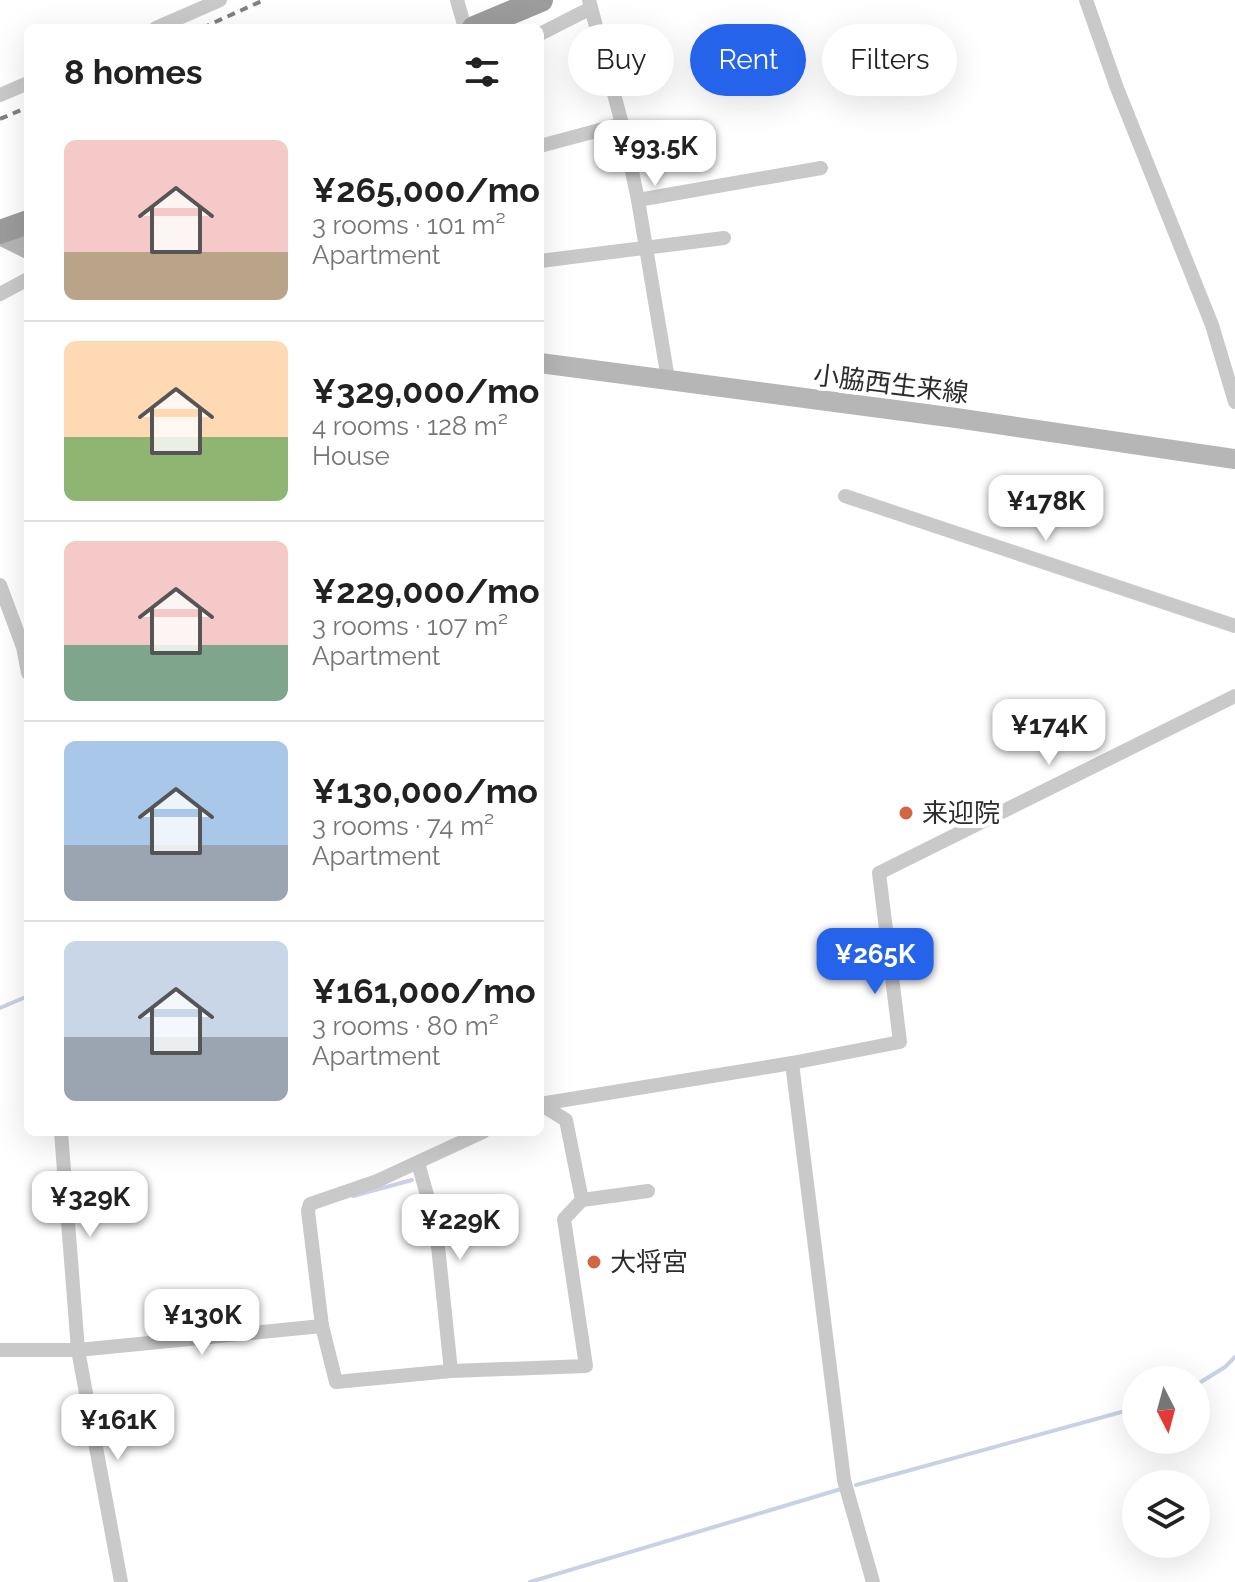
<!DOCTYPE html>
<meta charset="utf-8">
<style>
:root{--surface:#fff;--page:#f2f2f2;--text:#222;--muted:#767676;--line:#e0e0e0;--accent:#2563eb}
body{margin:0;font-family:Raleway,"Noto Sans JP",sans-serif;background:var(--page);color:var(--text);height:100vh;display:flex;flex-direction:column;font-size:30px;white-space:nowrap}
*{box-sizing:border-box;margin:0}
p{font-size:26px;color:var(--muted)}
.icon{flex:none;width:44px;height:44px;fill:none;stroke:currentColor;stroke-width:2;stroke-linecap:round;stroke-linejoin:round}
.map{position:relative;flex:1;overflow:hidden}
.sheet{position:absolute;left:24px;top:24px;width:520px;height:1112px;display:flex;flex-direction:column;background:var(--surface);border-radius:12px;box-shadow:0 8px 32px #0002}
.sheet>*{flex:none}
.top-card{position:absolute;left:568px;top:24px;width:546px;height:72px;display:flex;gap:16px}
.needle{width:52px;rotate:174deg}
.buttons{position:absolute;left:1122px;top:1366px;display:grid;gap:16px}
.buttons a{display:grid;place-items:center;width:88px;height:88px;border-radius:50%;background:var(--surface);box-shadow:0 8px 32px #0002;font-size:40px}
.price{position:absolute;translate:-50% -68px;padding:0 18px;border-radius:16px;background:#fff;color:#222;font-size:26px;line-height:52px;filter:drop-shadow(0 2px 4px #0008)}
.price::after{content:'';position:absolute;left:50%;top:48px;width:24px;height:18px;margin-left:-12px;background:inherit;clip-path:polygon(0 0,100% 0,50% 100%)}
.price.selected{background:var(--accent);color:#fff}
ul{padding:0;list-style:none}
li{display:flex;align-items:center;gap:24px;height:200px;padding:0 40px}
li+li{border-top:2px solid var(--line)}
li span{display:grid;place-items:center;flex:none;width:224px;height:160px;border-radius:12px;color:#555}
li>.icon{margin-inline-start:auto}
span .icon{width:96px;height:96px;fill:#fffc;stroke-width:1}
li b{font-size:34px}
h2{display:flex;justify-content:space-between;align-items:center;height:96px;padding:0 40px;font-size:34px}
.pill{padding:0 28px;border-radius:36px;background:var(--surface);box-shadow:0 8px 32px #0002;font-size:28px;line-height:72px}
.pill.selected{background:var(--accent);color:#fff}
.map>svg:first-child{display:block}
</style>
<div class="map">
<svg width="1235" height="1582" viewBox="0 0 1235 1582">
<rect width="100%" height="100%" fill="#fff"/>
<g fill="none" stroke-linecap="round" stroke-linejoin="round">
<g stroke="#c9d1e7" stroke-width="4">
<polyline points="0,1008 28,996"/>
<polyline points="353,1196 412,1180"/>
<polyline points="1196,1385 1225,1367 1235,1357"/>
<polyline points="856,1485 1136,1408"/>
<polyline points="530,1582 841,1489"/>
</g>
<g stroke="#c9c9c9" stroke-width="14">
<polyline points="457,0 465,28"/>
<polyline points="589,0 622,124 638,200 668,379"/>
<polyline points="1086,0 1117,88 1212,325 1235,402"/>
<polyline points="156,28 220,0"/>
<polyline points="540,34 591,8"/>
<polyline points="0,95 28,83"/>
<polyline points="540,146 622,124"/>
<polyline points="638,200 821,168"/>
<polyline points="540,261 724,238"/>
<polyline points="0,294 28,279"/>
<polyline points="845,496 1235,626"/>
<polyline points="0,585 23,647 28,673"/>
<polyline points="792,1063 844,1480 873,1582"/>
<polyline points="540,1104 792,1063 900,1042 879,873 1235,696"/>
<polyline points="61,1132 78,1350 121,1582"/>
<polyline points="483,1132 377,1181 310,1204 308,1211 322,1326 336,1382 451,1371 586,1366 564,1219 582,1200 566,1120 540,1104"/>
<polyline points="418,1163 436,1227 451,1371"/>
<polyline points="582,1200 648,1191"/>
<polyline points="0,1350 78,1350 322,1326"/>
</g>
<g stroke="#b6b6b6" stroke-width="20">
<polyline points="0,235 28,249"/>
<polyline points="540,363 956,418 1235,459"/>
</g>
<g stroke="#9c9c9c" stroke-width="24">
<polyline points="474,28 541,0"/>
<polyline points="0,232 28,222"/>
</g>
<g stroke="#818181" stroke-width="4" stroke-dasharray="8 6" stroke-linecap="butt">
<polyline points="202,28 264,0"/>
<polyline points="0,119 28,107"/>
</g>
</g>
<g fill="#d16641" stroke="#fff" stroke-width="3">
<circle cx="906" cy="813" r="8"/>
<circle cx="594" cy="1262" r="8"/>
</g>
<g text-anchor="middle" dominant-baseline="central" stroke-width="8" stroke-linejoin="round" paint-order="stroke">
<g font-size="26" fill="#2c2c2c" stroke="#fff">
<text transform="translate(891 384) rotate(7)">小脇西生来線</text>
</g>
<g font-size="26" fill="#2c2c2c" stroke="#fff" text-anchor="start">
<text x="922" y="813">来迎院</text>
<text x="610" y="1262">大将宮</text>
</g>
</g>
</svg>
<div class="buttons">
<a><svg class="needle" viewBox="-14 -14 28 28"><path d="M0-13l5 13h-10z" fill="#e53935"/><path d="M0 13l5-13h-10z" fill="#767676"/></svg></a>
<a><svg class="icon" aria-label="layers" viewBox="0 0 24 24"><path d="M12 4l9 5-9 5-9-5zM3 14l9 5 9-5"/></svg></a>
</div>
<b class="price" style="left:655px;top:188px">¥93.5K</b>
<b class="price" style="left:1046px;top:543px">¥178K</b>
<b class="price" style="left:1049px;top:767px">¥174K</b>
<b class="price selected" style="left:875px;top:996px">¥265K</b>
<b class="price" style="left:90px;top:1239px">¥329K</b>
<b class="price" style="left:460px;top:1262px">¥229K</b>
<b class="price" style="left:202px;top:1357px">¥130K</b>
<b class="price" style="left:118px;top:1462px">¥161K</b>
<div class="top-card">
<a class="pill">Buy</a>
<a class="pill selected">Rent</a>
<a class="pill">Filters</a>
</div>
<section class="sheet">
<h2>8 homes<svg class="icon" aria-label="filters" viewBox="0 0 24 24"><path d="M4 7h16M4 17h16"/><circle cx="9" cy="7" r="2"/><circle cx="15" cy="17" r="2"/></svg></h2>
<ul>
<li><span style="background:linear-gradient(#f6c9c9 70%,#b9a48a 0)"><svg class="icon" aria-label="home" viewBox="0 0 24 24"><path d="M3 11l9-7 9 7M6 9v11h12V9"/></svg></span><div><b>¥265,000/mo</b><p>3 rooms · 101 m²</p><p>Apartment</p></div></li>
<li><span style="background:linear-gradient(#ffd9b3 60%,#8fb573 0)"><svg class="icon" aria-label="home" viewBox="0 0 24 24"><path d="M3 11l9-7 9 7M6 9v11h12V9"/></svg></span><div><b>¥329,000/mo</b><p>4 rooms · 128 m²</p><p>House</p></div></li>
<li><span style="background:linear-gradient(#f6c9c9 65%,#7fa58c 0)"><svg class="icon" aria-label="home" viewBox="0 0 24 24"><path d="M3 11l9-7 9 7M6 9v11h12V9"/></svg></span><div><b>¥229,000/mo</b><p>3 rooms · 107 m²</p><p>Apartment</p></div></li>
<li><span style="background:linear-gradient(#a9c7e8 65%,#9aa5b1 0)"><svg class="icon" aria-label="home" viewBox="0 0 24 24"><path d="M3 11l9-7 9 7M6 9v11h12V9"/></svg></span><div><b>¥130,000/mo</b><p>3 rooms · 74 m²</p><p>Apartment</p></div></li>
<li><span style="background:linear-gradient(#c9d6e8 60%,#9aa5b1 0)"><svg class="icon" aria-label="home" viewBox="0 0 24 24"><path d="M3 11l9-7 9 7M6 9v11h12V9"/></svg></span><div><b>¥161,000/mo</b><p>3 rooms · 80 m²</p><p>Apartment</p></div></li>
</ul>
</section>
</div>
